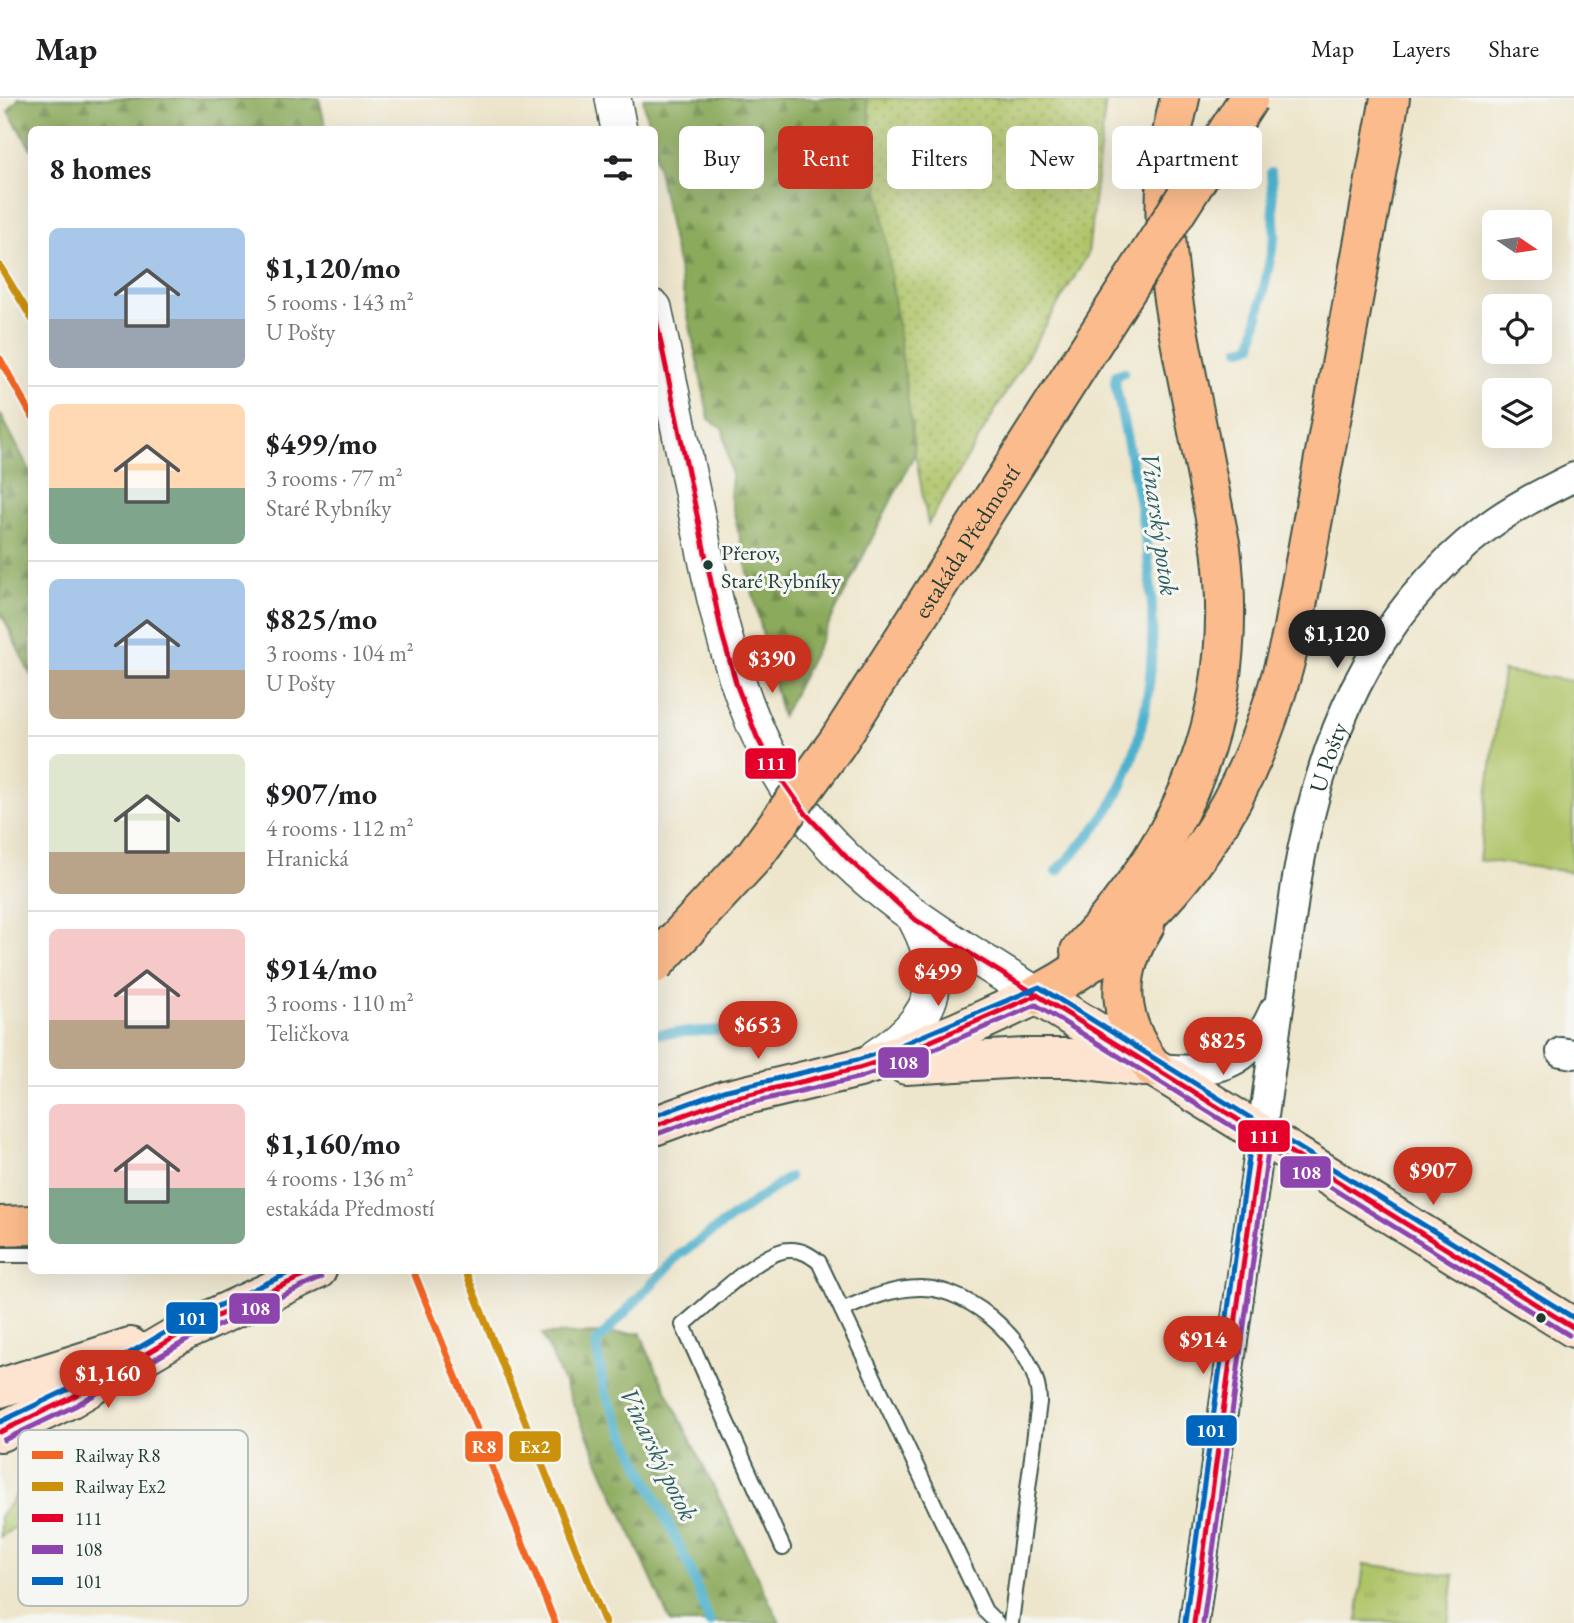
<!DOCTYPE html>
<meta charset="utf-8">
<style>
:root{--surface:#fff;--page:#f2f2f2;--text:#202124;--muted:#757577;--line:#e0e0e0;--accent:#c8321e}
body{margin:0;font-family:"EB Garamond",serif;background:var(--page);color:var(--text);height:100vh;display:flex;flex-direction:column;font-size:26px;white-space:nowrap}
*{box-sizing:border-box;margin:0}
p{font-size:23px;color:var(--muted)}
.icon{flex:none;width:38px;height:38px;fill:none;stroke:currentColor;stroke-width:2;stroke-linecap:round;stroke-linejoin:round}
.map{position:relative;flex:1;overflow:hidden}
.drawer{position:absolute;left:28px;top:28px;width:630px;height:1148px;display:flex;flex-direction:column;background:var(--surface);border-radius:10px;box-shadow:0 7px 28px #0002}
.drawer>*{flex:none}
.top-card{position:absolute;left:679px;top:28px;width:665px;height:63px;display:flex;gap:14px}
.needle{width:46px;rotate:103deg}
.tools{position:absolute;left:1482px;top:112px;display:grid;gap:14px}
.tools a{display:grid;place-items:center;width:70px;height:70px;border-radius:10px;background:var(--surface);box-shadow:0 7px 28px #0002;font-size:35px}
.price{position:absolute;translate:-50% -60px;padding:0 16px;border-radius:24px;background:var(--accent);color:#fff;font-size:23px;line-height:46px;filter:drop-shadow(0 2px 4px #0008)}
.price::after{content:'';position:absolute;left:50%;top:42px;width:21px;height:16px;margin-left:-10px;background:inherit;clip-path:polygon(0 0,100% 0,50% 100%)}
.price.active{background:#222;color:#fff}
ul{padding:0;list-style:none}
li{display:flex;align-items:center;gap:21px;height:175px;padding:0 21px}
li+li{border-top:2px solid var(--line)}
li span{display:grid;place-items:center;flex:none;width:196px;height:140px;border-radius:10px;color:#555}
li>.icon{margin-inline-start:auto}
span .icon{width:84px;height:84px;fill:#fffc;stroke-width:1}
li b{font-size:30px}
h2{display:flex;justify-content:space-between;align-items:center;height:84px;padding:0 21px;font-size:30px}
.pill{padding:0 24px;border-radius:10px;background:var(--surface);box-shadow:0 7px 28px #0002;font-size:24px;line-height:63px}
.pill.active{background:var(--accent);color:#fff}
header{display:flex;align-items:center;gap:42px;box-sizing:border-box;height:98px;padding:0 35px;background:var(--surface);border-bottom:2px solid var(--line)}
header strong{font-size:33px}
nav{display:flex;gap:38px;margin-inline-start:auto;font-size:24px}
.map>svg:first-child{display:block}
</style>
<header>
<strong>Map</strong>
<nav><a>Map</a><a>Layers</a><a>Share</a></nav>
</header>
<div class="map">
<svg width="1574" height="1525" viewBox="0 0 1574 1525">
<defs>
<pattern id="forest-firs" width="22" height="20" patternUnits="userSpaceOnUse" patternTransform="scale(1.75)"><rect width="22" height="20" fill="#8baa5c"/><path d="M5 1l3.5 6h-7zM16 11l3.5 6h-7z" fill="#718c4d"/></pattern>
<pattern id="park-tufts" width="24" height="20" patternUnits="userSpaceOnUse" patternTransform="scale(1.75)"><rect width="24" height="20" fill="#afc468"/><path d="M3 7l-1-3M5 7V3M7 7l1-3M15 17l-1-3M17 17v-4M19 17l1-3" fill="none" stroke="#8ea056"/></pattern>
<pattern id="garden-dots" width="8" height="8" patternUnits="userSpaceOnUse" patternTransform="scale(1.75)"><rect width="8" height="8" fill="#afc468"/><path d="M2 2h.1M6 6h.1" fill="none" stroke="#8ea056" stroke-width="1.8" stroke-linecap="round"/></pattern>
</defs>
<rect width="100%" height="100%" fill="#f6f6f2"/>
<filter id="ink" filterUnits="userSpaceOnUse"><feTurbulence type="fractalNoise" baseFrequency=".0143" numOctaves="2"/><feDisplacementMap in="SourceGraphic" scale="14" xChannelSelector="R" yChannelSelector="G"/><feConvolveMatrix kernelMatrix="1 2 1 2 8 2 1 2 1" color-interpolation-filters="sRGB"/></filter>
<filter id="wash" filterUnits="userSpaceOnUse"><feTurbulence type="fractalNoise" baseFrequency=".00686" numOctaves="4" result="noise"/><feDisplacementMap in="SourceGraphic" scale="28" xChannelSelector="R" yChannelSelector="G"/><feGaussianBlur stdDeviation="1.57" result="paint"/><feColorMatrix in="noise" values="0 0 0 0 0 0 0 0 0 0 0 0 0 0 0 0 0 1.4 0 .05"/><feComposite in="paint" operator="in"/></filter>
<g filter="url(#wash)">
<rect width="100%" height="100%" fill="#eee6cc"/>
<g fill="#afc468" stroke="#67804e" stroke-width="2">
<polygon points="1503,573 1574,583 1572,774 1479,762"/>
<polygon points="99,1337 115,1363 0,1439 0,1418 24,1388"/>
</g>
<g fill="url(#forest-firs)" stroke="#557448" stroke-width="2">
<polygon points="19,0 319,0 326,31 32,32 31,51 8,13"/>
<polygon points="643,0 867,0 915,355 782,619 730,398 732,381 723,331 709,321 655,57 654,32 649,31"/>
<polygon points="0,315 31,375 31,578 0,513"/>
<polygon points="641,1235 650,1259 780,1525 671,1525 542,1236"/>
</g>
<polygon fill="url(#park-tufts)" stroke="#67804e" stroke-width="2" points="1364,1466 1454,1477 1448,1525 1357,1523"/>
<polygon fill="url(#garden-dots)" stroke="#67804e" stroke-width="2" points="867,0 1106,0 1088,156 928,426 915,355"/>
<g fill="none" stroke-linecap="round" stroke-linejoin="round">
<g stroke="#4eb1cd" stroke-width="10">
<polyline points="1240,251 1252,248 1275,137 1271,75"/>
<path d="M1057,773C1080,748 1107,721 1121,689C1180,557 1143,419 1115,285L1116,277L1124,274"/>
<polyline points="654,936 736,931"/>
<polyline points="710,1525 689,1468 604,1293 596,1245 679,1157 789,1079"/>
</g>
</g>
</g>
<g filter="url(#ink)">
<g fill="none" stroke-linecap="round" stroke-linejoin="round">
<defs>
<g id="service">
<polyline points="0,1157 32,1157"/>
<path d="M842,1212C867,1201 893,1190 920,1190C972,1189 1040,1251 1039,1304L1011,1525"/>
<path d="M783,1450L683,1227C707,1208 760,1153 789,1152C801,1151 810,1157 819,1164L985,1513L997,1525"/>
</g>
<g id="minor">
<polyline points="1561,954 1574,956"/>
<path d="M1158,970C1218,975 1247,972 1274,912"/>
<path id="s1" d="M1194,1525L1296,786C1319,645 1370,518 1487,429C1513,409 1544,394 1574,379"/>
</g>
<g id="tertiary">
<polyline points="613,0 619,32"/>
<path d="M654,210C668,278 682,345 696,413C718,518 738,626 804,714C864,794 954,845 1037,897"/>
<path d="M876,959C933,922 949,883 916,822"/>
</g>
<g id="secondary">
<polyline points="906,967 1024,960 1069,960 1143,969"/>
<polyline points="654,1028 725,1002 859,970 899,957 957,934 1037,897 1574,1230"/>
<polyline points="0,1290 130,1249"/>
<polyline points="0,1334 71,1300 185,1233 317,1172"/>
</g>
<g id="primary">
<path d="M1145,827C1113,878 1117,923 1153,970"/>
<path d="M1080,853C1188,737 1241,610 1221,450C1210,395 1199,339 1188,283C1168,184 1153,101 1180,0"/>
<path d="M1037,897C1182,821 1257,691 1292,535L1390,0"/>
<polyline points="0,1128 32,1127"/>
</g>
</defs>
<use href="#service" stroke="#3e564b" stroke-width="18"/>
<use href="#minor" stroke="#3e564b" stroke-width="32"/>
<use href="#tertiary" stroke="#3e564b" stroke-width="38"/>
<use href="#secondary" stroke="#3e564b" stroke-width="42"/>
<use href="#primary" stroke="#3e564b" stroke-width="42"/>
<use href="#service" stroke="#fff" stroke-width="14"/>
<use href="#minor" stroke="#fff" stroke-width="28"/>
<use href="#tertiary" stroke="#fff" stroke-width="35"/>
<use href="#secondary" stroke="#fde4d1" stroke-width="38"/>
<use href="#primary" stroke="#fbbb8c" stroke-width="38"/>
<defs>
<g id="primary-bridge">
<path id="s2" d="M654,866L755,757L837,645L1249,0"/>
</g>
</defs>
<use href="#primary-bridge" stroke="#3e564b" stroke-width="42" stroke-linecap="butt"/>
<use href="#primary-bridge" stroke="#fbbb8c" stroke-width="38"/>
<defs>
<g id="bus-1">
<polyline points="654,212 722,536 737,588 757,639 771,666 806,716 848,761 916,822 1574,1230"/>
<polyline points="654,1028 725,1002 859,970 899,957 1037,897"/>
<polyline points="0,1334 71,1300 185,1233 316,1172"/>
<polyline points="1194,1525 1261,1038"/>
</g>
<g id="bus-2">
<polyline points="657,1036 728,1010 861,979 902,965 1036,907 1569,1237"/>
<polyline points="4,1342 75,1308 189,1241 321,1180"/>
<polyline points="1203,1525 1270,1039"/>
</g>
<g id="bus-3">
<polyline points="654,1018 723,993 857,962 896,949 1039,889 1574,1220"/>
<polyline points="0,1324 67,1292 181,1225 295,1172"/>
<polyline points="1185,1524 1252,1037"/>
</g>
</defs>
<use href="#bus-1" stroke="#f6f6f2" stroke-width="10"/>
<use href="#bus-2" stroke="#f6f6f2" stroke-width="10"/>
<use href="#bus-3" stroke="#f6f6f2" stroke-width="10"/>
<use href="#bus-1" stroke="#e4002b" stroke-width="5"/>
<use href="#bus-2" stroke="#8e44ad" stroke-width="5"/>
<use href="#bus-3" stroke="#0065bd" stroke-width="5"/>
<defs>
<g id="rail-1">
<polyline points="0,261 32,318"/>
<polyline points="413,1172 555,1525"/>
</g>
<g id="rail-2">
<polyline points="0,168 32,221"/>
<polyline points="465,1172 605,1525"/>
</g>
</defs>
<use href="#rail-1" stroke="#f6f6f2" stroke-width="12"/>
<use href="#rail-2" stroke="#f6f6f2" stroke-width="12"/>
<use href="#rail-1" stroke="#f26522" stroke-width="7"/>
<use href="#rail-2" stroke="#cc910a" stroke-width="7"/>
</g>
</g>
<g fill="#1f3d34" stroke="#f6f6f2" stroke-width="2.5">
<circle cx="708" cy="467" r="6"/>
<circle cx="1541" cy="1220" r="6"/>
</g>
<g text-anchor="middle" dominant-baseline="central" stroke-width="6" stroke-linejoin="round" paint-order="stroke">
<g font-size="22" fill="#1f3d34" stroke="#f6f6f2" text-anchor="start">
<text x="721" y="454">Přerov,<tspan x="721" dy="28">Staré Rybníky</tspan></text>
</g>
<g font-size="24" fill="#1f3d34" stroke="#f6f6f2">
<text stroke="none"><textPath href="#s2" startOffset="527">estakáda Předmostí</textPath></text>
<text stroke="none"><textPath href="#s1" startOffset="877">U Pošty</textPath></text>
</g>
<g font-size="26" font-style="italic" fill="#2d6062" stroke="#f6f6f2">
<text transform="translate(1160 426) rotate(82)">Vinarský potok</text>
<text transform="translate(659 1356) rotate(64)">Vinarský potok</text>
</g>
</g>
<rect x="18" y="1332" width="230" height="176" rx="10" fill="#f6f6f2" stroke="#b6beb9" stroke-width="2"/>
<rect x="32" y="1353" width="31" height="8" fill="#f26522"/>
<rect x="32" y="1384" width="31" height="9" fill="#cc910a"/>
<rect x="32" y="1416" width="31" height="8" fill="#e4002b"/>
<rect x="32" y="1447" width="31" height="9" fill="#8e44ad"/>
<rect x="32" y="1479" width="31" height="8" fill="#0065bd"/>
<g font-size="19" fill="#1f3d34">
<text x="75" y="1364">Railway R8</text>
<text x="75" y="1395">Railway Ex2</text>
<text x="75" y="1427">111</text>
<text x="75" y="1458">108</text>
<text x="75" y="1490">101</text>
</g>
<g stroke="#f6f6f2" stroke-width="2.5">
<rect x="744" y="649" width="53" height="33" rx="7" fill="#e4002b"/>
<rect x="877" y="948" width="53" height="33" rx="7" fill="#8e44ad"/>
<rect x="1237" y="1021" width="54" height="34" rx="7" fill="#e4002b"/>
<rect x="1279" y="1057" width="53" height="34" rx="7" fill="#8e44ad"/>
<rect x="228" y="1194" width="53" height="33" rx="7" fill="#8e44ad"/>
<rect x="165" y="1203" width="54" height="34" rx="7" fill="#0065bd"/>
<rect x="1185" y="1316" width="53" height="33" rx="7" fill="#0065bd"/>
<rect x="464" y="1332" width="40" height="33" rx="7" fill="#f26522"/>
<rect x="508" y="1332" width="54" height="33" rx="7" fill="#cc910a"/>
</g>
<g font-size="19" text-anchor="middle" font-weight="bold" fill="#fff">
<text x="771" y="672">111</text>
<text x="903" y="971">108</text>
<text x="1264" y="1045">111</text>
<text x="1306" y="1081">108</text>
<text x="255" y="1217">108</text>
<text x="192" y="1227">101</text>
<text x="1211" y="1339">101</text>
<text x="484" y="1355">R8</text>
<text x="535" y="1355">Ex2</text>
</g>
</svg>
<div class="tools">
<a><svg class="needle" viewBox="-14 -14 28 28"><path d="M0-13l5 13h-10z" fill="#e53935"/><path d="M0 13l5-13h-10z" fill="#757577"/></svg></a>
<a><svg class="icon" aria-label="locate" viewBox="0 0 24 24"><circle cx="12" cy="12" r="6"/><path d="M12 2v4M12 18v4M2 12h4M18 12h4"/></svg></a>
<a><svg class="icon" aria-label="layers" viewBox="0 0 24 24"><path d="M12 4l9 5-9 5-9-5zM3 14l9 5 9-5"/></svg></a>
</div>
<b class="price active" style="left:1337px;top:572px">$1,120</b>
<b class="price" style="left:772px;top:597px">$390</b>
<b class="price" style="left:938px;top:910px">$499</b>
<b class="price" style="left:758px;top:963px">$653</b>
<b class="price" style="left:1223px;top:979px">$825</b>
<b class="price" style="left:1433px;top:1109px">$907</b>
<b class="price" style="left:1203px;top:1278px">$914</b>
<b class="price" style="left:108px;top:1312px">$1,160</b>
<div class="top-card">
<a class="pill">Buy</a>
<a class="pill active">Rent</a>
<a class="pill">Filters</a>
<a class="pill">New</a>
<a class="pill">Apartment</a>
</div>
<section class="drawer">
<h2>8 homes<svg class="icon" aria-label="filters" viewBox="0 0 24 24"><path d="M4 7h16M4 17h16"/><circle cx="9" cy="7" r="2"/><circle cx="15" cy="17" r="2"/></svg></h2>
<ul>
<li><span style="background:linear-gradient(#a9c7e8 65%,#9aa5b1 0)"><svg class="icon" aria-label="home" viewBox="0 0 24 24"><path d="M3 11l9-7 9 7M6 9v11h12V9"/></svg></span><div><b>$1,120/mo</b><p>5 rooms · 143 m²</p><p>U Pošty</p></div></li>
<li><span style="background:linear-gradient(#ffd9b3 60%,#7fa58c 0)"><svg class="icon" aria-label="home" viewBox="0 0 24 24"><path d="M3 11l9-7 9 7M6 9v11h12V9"/></svg></span><div><b>$499/mo</b><p>3 rooms · 77 m²</p><p>Staré Rybníky</p></div></li>
<li><span style="background:linear-gradient(#a9c7e8 65%,#b9a48a 0)"><svg class="icon" aria-label="home" viewBox="0 0 24 24"><path d="M3 11l9-7 9 7M6 9v11h12V9"/></svg></span><div><b>$825/mo</b><p>3 rooms · 104 m²</p><p>U Pošty</p></div></li>
<li><span style="background:linear-gradient(#dfe7d0 70%,#b9a48a 0)"><svg class="icon" aria-label="home" viewBox="0 0 24 24"><path d="M3 11l9-7 9 7M6 9v11h12V9"/></svg></span><div><b>$907/mo</b><p>4 rooms · 112 m²</p><p>Hranická</p></div></li>
<li><span style="background:linear-gradient(#f6c9c9 65%,#b9a48a 0)"><svg class="icon" aria-label="home" viewBox="0 0 24 24"><path d="M3 11l9-7 9 7M6 9v11h12V9"/></svg></span><div><b>$914/mo</b><p>3 rooms · 110 m²</p><p>Teličkova</p></div></li>
<li><span style="background:linear-gradient(#f6c9c9 60%,#7fa58c 0)"><svg class="icon" aria-label="home" viewBox="0 0 24 24"><path d="M3 11l9-7 9 7M6 9v11h12V9"/></svg></span><div><b>$1,160/mo</b><p>4 rooms · 136 m²</p><p>estakáda Předmostí</p></div></li>
</ul>
</section>
</div>
